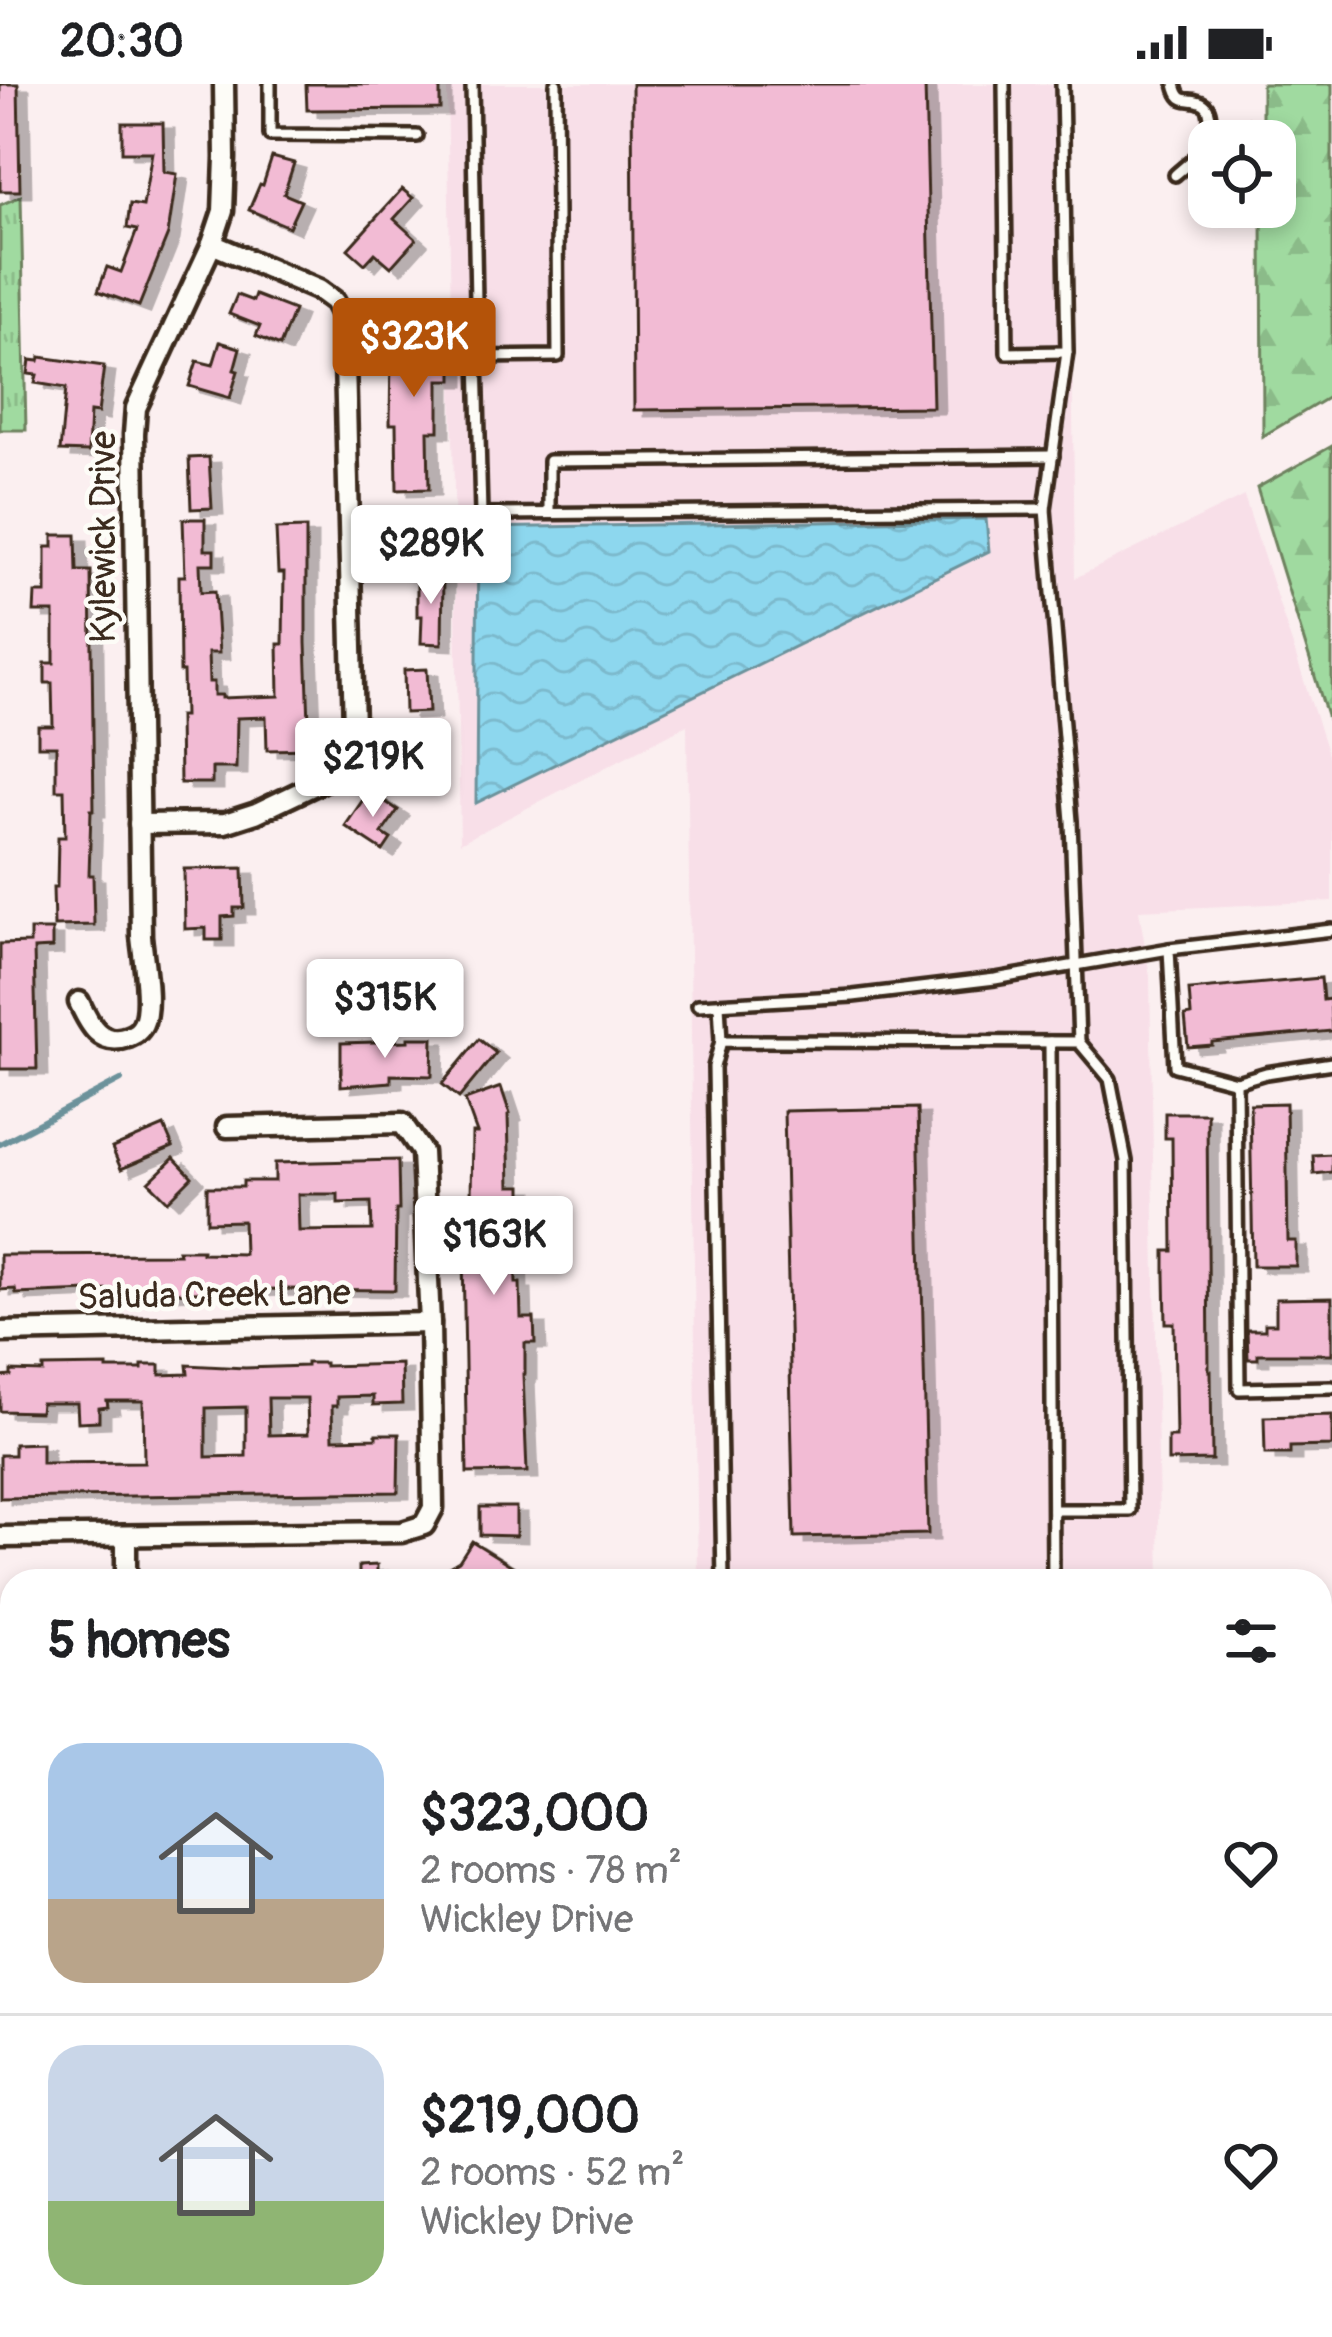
<!DOCTYPE html>
<meta charset="utf-8">
<style>
:root{--surface:#fff;--page:#f2f2f2;--text:#202124;--muted:#757577;--line:#e0e0e0;--accent:#b45309}
body{margin:0;font-family:Pangolin,sans-serif;background:var(--page);color:var(--text);height:100vh;display:flex;flex-direction:column;font-size:45px;white-space:nowrap}
*{box-sizing:border-box;margin:0}
p{font-size:39px;color:var(--muted)}
.icon{flex:none;width:66px;height:66px;fill:none;stroke:currentColor;stroke-width:2;stroke-linecap:round;stroke-linejoin:round}
.map{position:relative;flex:1;overflow:hidden}
.drawer{position:absolute;left:0px;top:1485px;width:1332px;height:768px;display:flex;flex-direction:column;background:var(--surface);border-radius:36px 36px 0 0;box-shadow:0 6px 18px #0003}
.drawer>*{flex:none}
.buttons{position:absolute;left:1188px;top:36px;display:grid;gap:24px}
.buttons a{display:grid;place-items:center;width:108px;height:108px;border-radius:24px;background:var(--surface);box-shadow:0 6px 18px #0003;font-size:60px}
.price{position:absolute;translate:-50% -102px;padding:0 27px;border-radius:12px;background:#fff;color:#222;font-size:39px;line-height:78px;filter:drop-shadow(0 3px 6px #0008)}
.price::after{content:'';position:absolute;left:50%;top:72px;width:36px;height:27px;margin-left:-18px;background:inherit;clip-path:polygon(0 0,100% 0,50% 100%)}
.price.selected{background:var(--accent);color:#fff}
ul{padding:0;list-style:none}
li{display:flex;align-items:center;gap:36px;height:300px;padding:0 48px}
li+li{border-top:3px solid var(--line)}
li span{display:grid;place-items:center;flex:none;width:336px;height:240px;border-radius:36px;color:#555}
li>.icon{margin-inline-start:auto}
span .icon{width:144px;height:144px;fill:#fffc;stroke-width:1}
li b{font-size:51px}
h2{display:flex;justify-content:space-between;align-items:center;height:144px;padding:0 48px;font-size:51px}
.status{display:flex;justify-content:space-between;align-items:center;height:84px;padding:0 60px;background:var(--surface);direction:ltr}
.status svg{height:33px;fill:currentColor}
.map>svg:first-child{display:block}
</style>
<div class="status"><b>20:30</b><svg viewBox="0 0 49 12"><path d="M0 12V9h3v3zM5 12V6h3v6zM10 12V3h3v9zM15 12V0h3v12zM26 1h20v11H26zM47 4h2v5h-2z"/></svg></div>
<div class="map">
<svg width="1332" height="2253" viewBox="0 0 1332 2253">
<defs>
<pattern id="grass-tufts" width="24" height="20" patternUnits="userSpaceOnUse" patternTransform="scale(3)"><rect width="24" height="20" fill="#a0daa0"/><path d="M3 7l-1-3M5 7V3M7 7l1-3M15 17l-1-3M17 17v-4M19 17l1-3" fill="none" stroke="#8bbb89"/></pattern>
<pattern id="forest-firs" width="22" height="20" patternUnits="userSpaceOnUse" patternTransform="scale(3)"><rect width="22" height="20" fill="#a0daa0"/><path d="M5 1l3.5 6h-7zM16 11l3.5 6h-7z" fill="#8bbb89"/></pattern>
<pattern id="water-waves" width="16" height="10" patternUnits="userSpaceOnUse" patternTransform="scale(3)"><rect width="16" height="10" fill="#8dd7ee"/><path d="M0 5q4-4 8 0t8 0" fill="none" stroke="#7bb9cc"/></pattern>
<filter id="shadow"><feDropShadow dx="11" dy="6" stdDeviation="0" flood-color="#0004"/></filter>
</defs>
<rect width="100%" height="100%" fill="#fbeff0"/>
<filter id="ink" filterUnits="userSpaceOnUse"><feTurbulence type="fractalNoise" baseFrequency=".00833" numOctaves="2"/><feDisplacementMap in="SourceGraphic" scale="24" xChannelSelector="R" yChannelSelector="G"/><feConvolveMatrix kernelMatrix="1 2 1 2 8 2 1 2 1" color-interpolation-filters="sRGB"/></filter>
<g filter="url(#ink)">
<polygon fill="#f8dfe8" points="447,0 1069,0 1075,494 1244,412 1332,683 1332,817 1139,826 1150,892 1160,1497 698,1497 687,641 460,759"/>
<polygon fill="url(#grass-tufts)" stroke="#6e825f" stroke-width="3" points="21,112 26,346 0,346 0,121"/>
<g fill="url(#forest-firs)" stroke="#6e825f" stroke-width="3">
<polygon points="1262,0 1332,0 1332,311 1263,352 1262,123 1275,123 1275,57 1262,57"/>
<polygon points="1332,362 1332,648 1257,404"/>
</g>
<polygon fill="url(#water-waves)" stroke="#6c929b" stroke-width="3" points="986,435 989,467 476,719 478,444"/>
<g fill="none" stroke-linecap="round" stroke-linejoin="round">
<polyline stroke="#6c929b" stroke-width="6" points="0,1060 121,996"/>
</g>
<g fill="#f2bbd4" stroke="#3b2a1e" stroke-width="3" fill-rule="evenodd" filter="url(#shadow)">
<polygon points="0,0 18,0 20,107 0,107"/>
<polygon points="306,0 440,0 440,25 307,26"/>
<polygon points="632,0 925,0 933,323 634,326"/>
<polygon points="1219,34 1247,34 1247,57 1217,57"/>
<polygon points="122,39 163,39 164,88 177,90 168,150 139,222 98,207 107,183 121,188 137,146 127,144 130,120 143,122 152,68 122,68"/>
<polygon points="272,73 294,79 284,110 301,117 289,143 249,126 260,100 263,101"/>
<polygon points="402,105 413,114 394,135 416,155 391,183 375,169 365,180 348,165"/>
<polygon points="237,211 253,217 255,211 294,226 280,262 256,252 260,242 229,230"/>
<polygon points="435,248 435,273 453,273 453,296 439,296 439,347 428,347 429,405 397,406 396,340 390,340 391,269 375,269 375,249"/>
<polygon points="220,258 240,264 234,286 238,287 230,314 189,302 197,277 213,281"/>
<polygon points="40,273 104,282 98,329 90,328 88,368 60,367 66,304 35,299 37,291 28,290 30,276 39,277"/>
<polygon points="209,373 212,424 191,425 189,374"/>
<polygon points="183,435 205,435 205,466 214,466 214,480 200,480 201,508 215,507 219,569 208,569 209,598 214,598 214,611 222,611 222,614 279,612 278,560 283,560 284,489 278,489 276,445 306,444 306,559 310,665 267,666 266,633 237,634 236,684 212,684 212,699 180,699 179,632 184,632 183,588 180,588 179,492 185,492"/>
<polygon points="53,451 76,451 77,487 91,487 94,726 91,726 89,791 93,791 94,841 54,842 53,803 57,803 58,753 65,753 64,706 56,706 56,662 38,662 38,642 53,642 52,599 45,599 45,579 54,579 54,528 34,528 35,509 46,509 46,463 53,463"/>
<polygon points="417,491 443,491 442,560 421,559 422,532 417,532"/>
<polygon points="427,585 429,628 405,629 404,586"/>
<polygon points="369,707 398,726 382,749 391,755 383,767 345,742"/>
<polygon points="243,784 244,824 234,824 234,832 222,833 222,856 206,856 206,844 185,845 184,785"/>
<polygon points="30,846 52,846 52,864 34,865 37,985 0,985 0,860 30,859"/>
<polygon points="1321,894 1323,916 1330,915 1332,947 1212,958 1212,961 1188,963 1185,932 1191,931 1189,906"/>
<polygon points="408,954 433,954 432,992 391,991 391,998 341,1002 341,959 408,957"/>
<polygon points="479,955 496,969 459,1014 442,1000"/>
<polygon points="501,1003 510,1030 508,1031 510,1102 522,1102 522,1160 515,1160 516,1199 520,1199 521,1234 534,1234 535,1259 525,1259 525,1290 523,1290 527,1388 467,1389 462,1116 471,1115 472,1049 477,1049 465,1016"/>
<polygon points="1286,1019 1288,1157 1296,1157 1296,1182 1253,1182 1250,1020"/>
<polygon points="918,1024 928,1450 794,1453 784,1027"/>
<polygon points="1165,1029 1207,1029 1209,1287 1211,1287 1212,1376 1168,1377 1168,1353 1176,1353 1174,1239 1166,1239 1165,1190 1165,1167 1173,1167 1172,1054 1165,1054"/>
<polygon points="164,1042 173,1063 121,1085 112,1064"/>
<polygon points="1332,1070 1332,1088 1314,1090 1313,1071"/>
<polygon points="174,1074 192,1093 168,1117 149,1098"/>
<path d="M398,1076L399,1126H396L395,1206L277,1205L161,1209L113,1206L16,1210L15,1205L0,1206V1171L179,1170L178,1166H202V1169L244,1170L243,1137L207,1138V1103H243V1097H275V1079ZM298,1110H338V1119L371,1118L372,1146L299,1147Z"/>
<polygon points="1332,1214 1332,1270 1258,1270 1258,1275 1248,1275 1247,1246 1265,1246 1265,1240 1276,1240 1276,1215"/>
<path d="M306,1279H325V1282L401,1280L402,1320L373,1321V1312L337,1313V1322H332L333,1355L376,1354V1350H399L398,1408L0,1414V1371H14V1360L42,1359V1379L144,1378L143,1317H107L108,1323L99,1324V1337L78,1338L77,1319H41L40,1328L0,1327V1293L11,1292V1287L43,1288V1283L107,1282V1285H142V1281H160V1291L188,1290L187,1281L245,1284L306,1282ZM268,1314H307L308,1350L269,1351ZM246,1323V1372L206,1373V1324Z"/>
<polygon points="1332,1331 1332,1362 1290,1363 1290,1370 1265,1370 1264,1333"/>
<polygon points="480,1423 516,1423 516,1452 480,1451"/>
<polygon points="472,1457 520,1487 514,1497 425,1497 459,1477"/>
<polygon points="377,1481 377,1497 359,1497 359,1482"/>
</g>
<g fill="none" stroke-linecap="round" stroke-linejoin="round">
<defs>
<g id="service">
<polyline points="270,0 270,51 417,52"/>
<polyline points="472,0 477,273 558,272 556,0"/>
<polyline points="1004,0 1007,269 1067,268"/>
<path d="M1175,0C1180,24 1189,11 1204,20C1209,23 1210,31 1210,37C1213,63 1193,75 1175,91"/>
<polyline points="477,273 481,430 1045,425"/>
<polyline points="549,429 549,377 1053,372"/>
<polyline points="1332,846 1169,865 1175,982 1236,998 1239,1305 1332,1303"/>
<polyline points="719,920 721,957"/>
<polyline points="698,921 853,912 995,895 1169,865"/>
<polyline points="1050,958 1053,1497"/>
<polyline points="1236,998 1266,989 1332,979"/>
<polyline points="1053,1426 1130,1426 1126,1077 1110,995 1079,958"/>
<polyline points="723,1497 714,983 721,957 1079,958 1071,737 1045,425 1067,268 1062,0"/>
</g>
<g id="minor">
<polyline points="139,740 225,739 256,729 321,698 338,685 354,645 344,236 334,217 319,206 212,160"/>
<path d="M79,918C89,940 100,963 128,953C135,950 139,948 143,940C152,921 143,874 141,852L134,350L136,324L212,160L223,127L225,74L224,0"/>
<polyline points="0,1248 430,1239"/>
<polyline points="0,1453 402,1448 424,1441 433,1424 430,1239 422,1068 402,1039 227,1043"/>
<polyline points="126,1453 126,1497"/>
<polyline points="0,1709 12,1709"/>
<polyline points="0,2012 12,2011"/>
<polyline points="865,2241 866,2253"/>
</g>
</defs>
<use href="#service" stroke="#3b2a1e" stroke-width="18"/>
<use href="#minor" stroke="#3b2a1e" stroke-width="27"/>
<use href="#service" stroke="#fdfcf7" stroke-width="9"/>
<use href="#minor" stroke="#fdfcf7" stroke-width="18"/>
</g>
</g>
<g text-anchor="middle" dominant-baseline="central" stroke-width="9" stroke-linejoin="round" paint-order="stroke">
<g font-size="36" fill="#3b2a1e" stroke="#fdfcf7">
<text transform="translate(103 453) rotate(-90)">Kylewick Drive</text>
<text transform="translate(214 1211) rotate(-1)">Saluda Creek Lane</text>
</g>
</g>
</svg>
<div class="buttons">
<a><svg class="icon" aria-label="locate" viewBox="0 0 24 24"><circle cx="12" cy="12" r="6"/><path d="M12 2v4M12 18v4M2 12h4M18 12h4"/></svg></a>
</div>
<b class="price selected" style="left:414px;top:316px">$323K</b>
<b class="price" style="left:431px;top:523px">$289K</b>
<b class="price" style="left:373px;top:736px">$219K</b>
<b class="price" style="left:385px;top:977px">$315K</b>
<b class="price" style="left:494px;top:1214px">$163K</b>
<section class="drawer">
<h2>5 homes<svg class="icon" aria-label="filters" viewBox="0 0 24 24"><path d="M4 7h16M4 17h16"/><circle cx="9" cy="7" r="2"/><circle cx="15" cy="17" r="2"/></svg></h2>
<ul>
<li><span style="background:linear-gradient(#a9c7e8 65%,#b9a48a 0)"><svg class="icon" aria-label="home" viewBox="0 0 24 24"><path d="M3 11l9-7 9 7M6 9v11h12V9"/></svg></span><div><b>$323,000</b><p>2 rooms · 78 m²</p><p>Wickley Drive</p></div><svg class="icon" aria-label="heart" viewBox="0 0 24 24"><path d="M12 20l-8-8c-3-5 5-10 8-4 3-6 11-1 8 4z"/></svg></li>
<li><span style="background:linear-gradient(#c9d6e8 65%,#8fb573 0)"><svg class="icon" aria-label="home" viewBox="0 0 24 24"><path d="M3 11l9-7 9 7M6 9v11h12V9"/></svg></span><div><b>$219,000</b><p>2 rooms · 52 m²</p><p>Wickley Drive</p></div><svg class="icon" aria-label="heart" viewBox="0 0 24 24"><path d="M12 20l-8-8c-3-5 5-10 8-4 3-6 11-1 8 4z"/></svg></li>
</ul>
</section>
</div>
